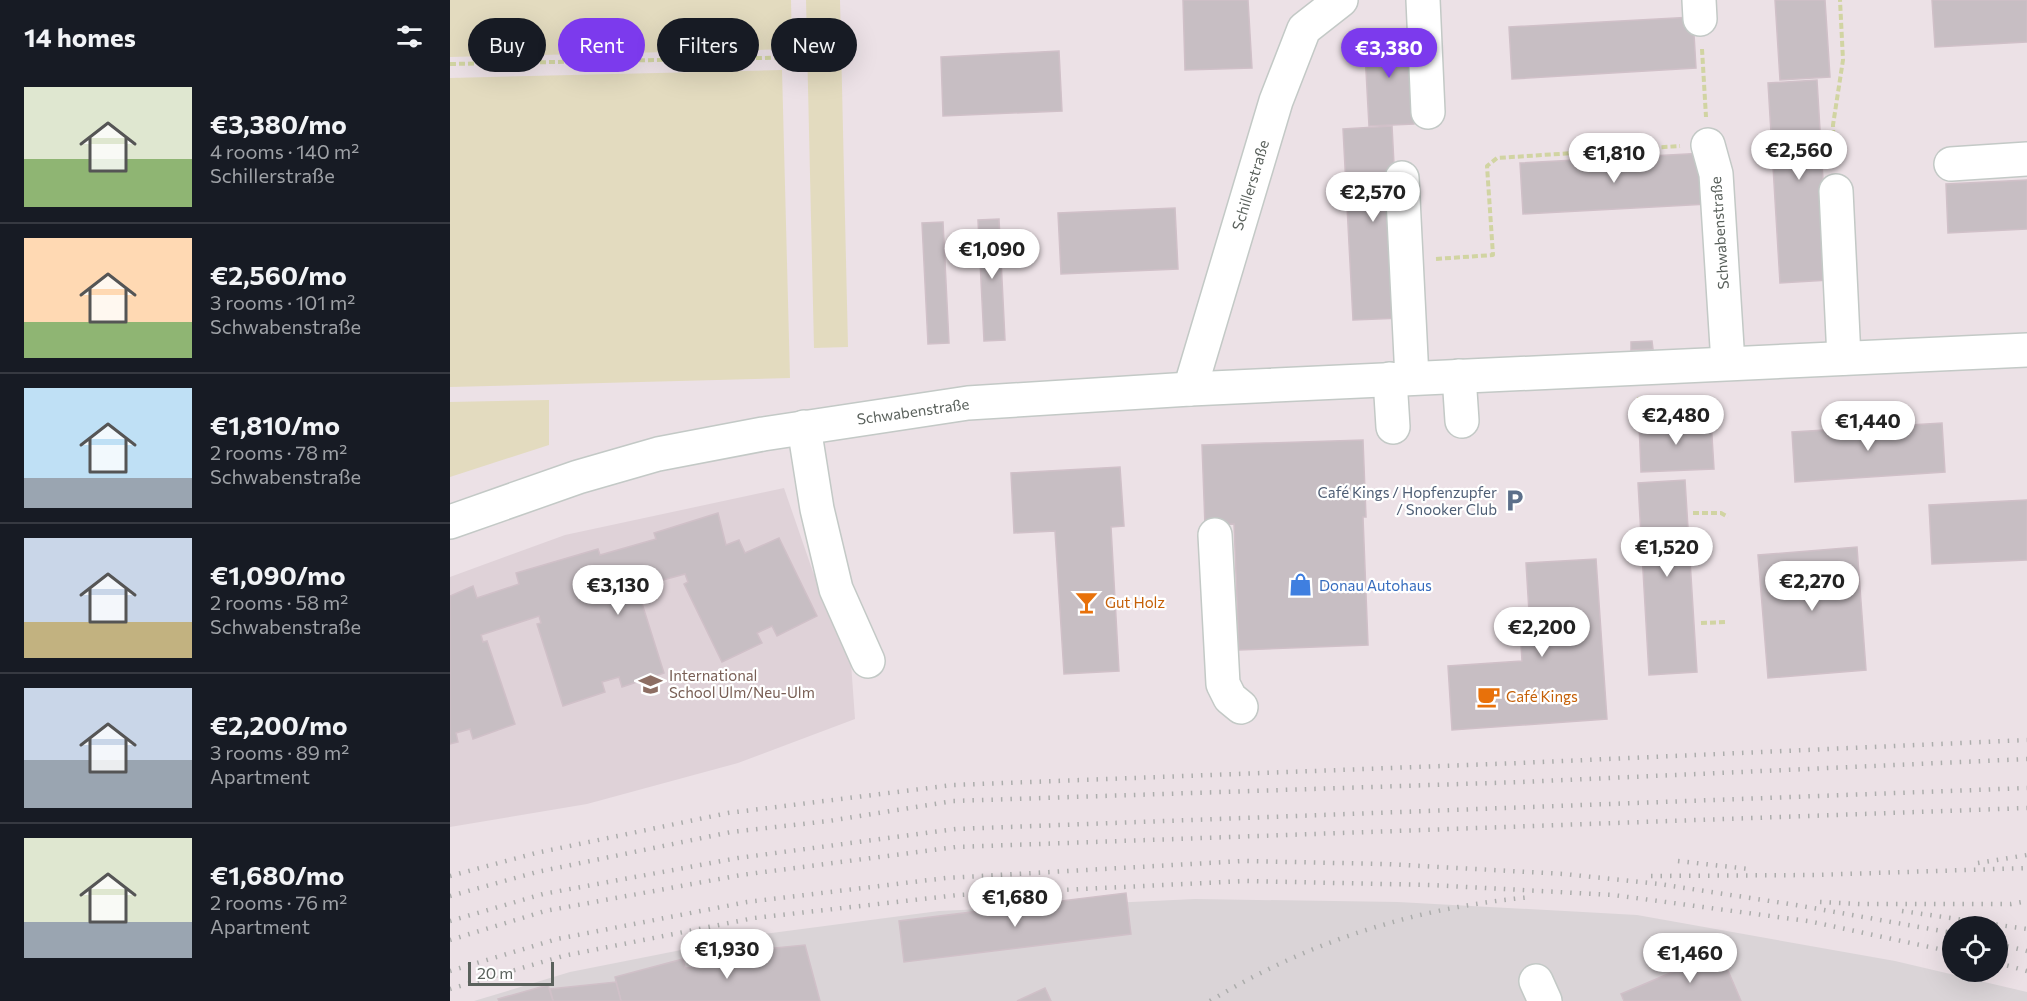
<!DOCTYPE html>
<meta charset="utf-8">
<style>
:root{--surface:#171b24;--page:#20242c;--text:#f1f3f6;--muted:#9ea1a6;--line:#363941;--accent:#7c3aed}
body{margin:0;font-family:Commissioner,sans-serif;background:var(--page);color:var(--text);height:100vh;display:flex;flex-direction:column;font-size:22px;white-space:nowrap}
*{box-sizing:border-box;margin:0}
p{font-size:20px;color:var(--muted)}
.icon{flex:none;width:33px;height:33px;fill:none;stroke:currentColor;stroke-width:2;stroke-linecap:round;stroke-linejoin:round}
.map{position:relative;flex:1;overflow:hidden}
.panel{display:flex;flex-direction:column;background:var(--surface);width:450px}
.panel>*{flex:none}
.hud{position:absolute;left:18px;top:18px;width:570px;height:54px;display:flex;gap:12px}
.fabs{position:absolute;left:1492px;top:916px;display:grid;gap:12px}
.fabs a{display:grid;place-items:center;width:66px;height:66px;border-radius:50%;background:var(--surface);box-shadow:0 6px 24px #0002;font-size:30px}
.scale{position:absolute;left:18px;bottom:15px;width:86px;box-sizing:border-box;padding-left:6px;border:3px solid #5a615c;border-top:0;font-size:16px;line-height:21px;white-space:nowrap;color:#5a615c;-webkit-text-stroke:4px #fff;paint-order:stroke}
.price{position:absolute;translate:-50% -51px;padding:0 14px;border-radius:21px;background:#fff;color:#222;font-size:20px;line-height:39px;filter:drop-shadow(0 2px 3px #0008)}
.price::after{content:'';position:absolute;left:50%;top:36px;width:18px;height:14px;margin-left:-9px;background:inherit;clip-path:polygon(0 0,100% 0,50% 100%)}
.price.on{background:var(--accent);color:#fff}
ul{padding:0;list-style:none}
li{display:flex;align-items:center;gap:18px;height:150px;padding:0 24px}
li+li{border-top:2px solid var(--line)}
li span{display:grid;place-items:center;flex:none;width:168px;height:120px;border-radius:0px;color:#555}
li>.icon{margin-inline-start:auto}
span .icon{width:72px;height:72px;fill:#fffc;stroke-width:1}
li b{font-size:26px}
h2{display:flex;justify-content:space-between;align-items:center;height:72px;padding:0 24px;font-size:26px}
.tag{padding:0 21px;border-radius:27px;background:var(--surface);box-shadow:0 6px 24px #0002;font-size:21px;line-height:54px}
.tag.on{background:var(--accent);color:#fff}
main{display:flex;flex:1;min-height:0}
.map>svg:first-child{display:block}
</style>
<main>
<section class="panel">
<h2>14 homes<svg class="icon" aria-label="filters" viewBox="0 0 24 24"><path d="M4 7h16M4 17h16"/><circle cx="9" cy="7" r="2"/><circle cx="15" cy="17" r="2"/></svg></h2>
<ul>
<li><span style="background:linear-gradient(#dfe7d0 60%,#8fb573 0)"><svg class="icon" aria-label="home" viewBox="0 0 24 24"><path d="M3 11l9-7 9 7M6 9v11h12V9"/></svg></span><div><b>€3,380/mo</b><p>4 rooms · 140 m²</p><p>Schillerstraße</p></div></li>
<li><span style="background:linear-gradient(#ffd9b3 70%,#8fb573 0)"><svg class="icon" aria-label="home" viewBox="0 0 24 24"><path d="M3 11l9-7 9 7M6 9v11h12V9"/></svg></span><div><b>€2,560/mo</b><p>3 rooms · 101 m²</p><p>Schwabenstraße</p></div></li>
<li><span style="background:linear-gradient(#bfe0f5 75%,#9aa5b1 0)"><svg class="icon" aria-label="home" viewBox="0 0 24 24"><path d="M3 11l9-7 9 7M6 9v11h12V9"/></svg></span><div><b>€1,810/mo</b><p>2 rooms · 78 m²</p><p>Schwabenstraße</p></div></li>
<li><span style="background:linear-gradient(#c9d6e8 70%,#c2b280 0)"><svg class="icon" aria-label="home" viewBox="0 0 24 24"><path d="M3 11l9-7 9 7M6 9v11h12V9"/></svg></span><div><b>€1,090/mo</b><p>2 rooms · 58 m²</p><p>Schwabenstraße</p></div></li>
<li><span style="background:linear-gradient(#c9d6e8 60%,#9aa5b1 0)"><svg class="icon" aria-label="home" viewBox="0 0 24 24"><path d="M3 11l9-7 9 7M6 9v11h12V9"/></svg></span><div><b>€2,200/mo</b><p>3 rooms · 89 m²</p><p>Apartment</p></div></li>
<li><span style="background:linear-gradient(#dfe7d0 70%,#9aa5b1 0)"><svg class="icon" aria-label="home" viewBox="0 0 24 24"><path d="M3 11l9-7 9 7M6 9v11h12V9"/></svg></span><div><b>€1,680/mo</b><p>2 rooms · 76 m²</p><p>Apartment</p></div></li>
</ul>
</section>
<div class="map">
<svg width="1577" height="1001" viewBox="0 0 1577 1001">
<rect width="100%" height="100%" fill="#ece1e6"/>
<polygon fill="#dad4d7" points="745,899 948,902 1187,915 1445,961 1577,992 1577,1001 24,1001 120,972 307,935 489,911"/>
<polygon fill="#dfd2d8" points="334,488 363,572 400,649 405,719 288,763 137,804 0,827 0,577 115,535"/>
<g fill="#e3dbbf">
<polygon points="0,0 341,0 342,49 0,57"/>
<polygon points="356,0 390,0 398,347 364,348"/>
<polygon points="332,70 340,378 0,387 0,78"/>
<polygon points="99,400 99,445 0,477 0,402"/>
</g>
<g fill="#c7bec3" stroke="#d0c0c8" stroke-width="1.5">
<polygon points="733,0 798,0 802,68 735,70"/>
<polygon points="1325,0 1375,0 1380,77 1330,80"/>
<polygon points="1482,0 1577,0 1577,42 1485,47"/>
<polygon points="1243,17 1246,68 1062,79 1059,27"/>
<polygon points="959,31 964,124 919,126 914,34"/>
<polygon points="609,51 612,111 493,116 491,57"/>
<polygon points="1367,80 1379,280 1330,283 1318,83"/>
<polygon points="942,126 952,318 903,320 893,129"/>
<polygon points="1255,153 1258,204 1073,214 1070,163"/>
<polygon points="1577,180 1577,229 1498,233 1496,184"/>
<polygon points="725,208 728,269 611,274 608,213"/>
<polygon points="549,219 555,340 534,341 528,220"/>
<polygon points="493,222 499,343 478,344 472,223"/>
<polygon points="1202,341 1203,349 1181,350 1181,342"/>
<polygon points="1261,420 1264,469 1191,472 1189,423"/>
<polygon points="1492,423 1495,472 1345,482 1342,432"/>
<polygon points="913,440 916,517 913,517 918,645 789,650 784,524 755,526 752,445"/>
<polygon points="670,467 674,526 661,527 669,671 614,674 605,531 564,533 561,473"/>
<polygon points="1235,480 1247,672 1199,675 1188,483"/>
<polygon points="1577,500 1577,560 1482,564 1479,505"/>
<polygon points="268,513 276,545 289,540 295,553 329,538 367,616 327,636 322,626 307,633 312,643 272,662 234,584 238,582 235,574 180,589 182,596 189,594 214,673 172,687 169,677 152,682 155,692 113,706 87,624 91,623 89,616 31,635 33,642 37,641 65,724 23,739 20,729 6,733 8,742 0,744 0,596 23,586 27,598 69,584 66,573 148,549 150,555 206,539 204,533"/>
<polygon points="1407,547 1416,670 1318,678 1308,555"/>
<polygon points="1146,559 1157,719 1002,730 998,666 1072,661 1069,612 1079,612 1076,563"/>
<polygon points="676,893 681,934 454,962 449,921"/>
<polygon points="355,945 370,1001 171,1001 165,977 233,959 235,968 296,962 294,951"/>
<polygon points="1270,952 1291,1001 1174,1001 1171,994"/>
<polygon points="166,982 171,1001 103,1001 100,989"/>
<polygon points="98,985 103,1001 49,1001 48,999"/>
<polygon points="595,988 601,1001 567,1001"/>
</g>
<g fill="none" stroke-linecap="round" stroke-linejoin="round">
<defs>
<g id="minor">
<polyline points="973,0 978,112"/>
<polyline points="1249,0 1250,19"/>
<polyline points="1258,145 1266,174 1278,363"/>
<polyline points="1501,164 1577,159"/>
<polyline points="952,178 962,378"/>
<polyline points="1386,191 1394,358"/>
<polyline points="1009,376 1012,421"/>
<polyline points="940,379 943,427"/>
<polyline points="740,389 826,101 854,29 891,0"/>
<polyline points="354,427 367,509 386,589 418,661"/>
<polyline points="0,522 128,477 208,454 313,434 518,403 740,389 1577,350"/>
<polyline points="765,535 773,684 780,698 791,707"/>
<polyline points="1086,981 1095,1001"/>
</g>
</defs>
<use href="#minor" stroke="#c3c9c6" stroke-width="36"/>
<g stroke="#d1d4a2" stroke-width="4" stroke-dasharray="6 3" stroke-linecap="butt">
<polyline points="1252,49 1256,117"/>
<polyline points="0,64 361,57"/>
<polyline points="1384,163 1383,125 1393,60 1390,0"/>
<polyline points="986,259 1043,255 1037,166 1047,158 1230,146"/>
<polyline points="1189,397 1190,409"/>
<polyline points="1243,513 1271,513 1278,517"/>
<polyline points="1251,623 1277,622"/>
</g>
<use href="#minor" stroke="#fff" stroke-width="33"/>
<g stroke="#acadac" stroke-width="4.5" stroke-dasharray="1.5 8" stroke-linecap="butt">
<polyline points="1228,861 1299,869"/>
<polyline points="1528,863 1577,855"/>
<polyline points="0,876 86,853 278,813 503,785 1069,763 1577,740"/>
<polyline points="1201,876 1364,875 1577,868"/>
<polyline points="0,896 87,872 281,832 379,821 503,801 1071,782 1577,759"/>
<polyline points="1370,902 1410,904 1561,904 1577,901"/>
<polyline points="1452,911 1577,929"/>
<polyline points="0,921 93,894 288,858 506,829 1577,788"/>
<polyline points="0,940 95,911 291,875 506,847 1577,808"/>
<polyline points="1548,944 1577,951"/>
<polyline points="1548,963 1577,971"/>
<polyline points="0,971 107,939 297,902 496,878 793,861 936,864 1114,874 1209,884 1346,905 1503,933"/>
<polyline points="0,989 113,956 304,918 508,895 796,881 981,885 1163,895 1358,921 1503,952"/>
<path d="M760,1001C859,941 968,907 1082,897"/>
</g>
</g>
<defs>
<symbol id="parking-bare" viewBox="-9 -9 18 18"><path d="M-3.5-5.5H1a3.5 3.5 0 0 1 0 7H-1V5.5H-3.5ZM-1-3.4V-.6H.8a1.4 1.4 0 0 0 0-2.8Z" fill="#5c6f8a" stroke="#fff" stroke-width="2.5" paint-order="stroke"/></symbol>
<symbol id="shop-bare" viewBox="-9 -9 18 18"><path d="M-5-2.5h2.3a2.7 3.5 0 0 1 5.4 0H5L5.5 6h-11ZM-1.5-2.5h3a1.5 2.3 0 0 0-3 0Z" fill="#3f7fe0" stroke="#fff" stroke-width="2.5" paint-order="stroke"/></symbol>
<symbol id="bar-bare" viewBox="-9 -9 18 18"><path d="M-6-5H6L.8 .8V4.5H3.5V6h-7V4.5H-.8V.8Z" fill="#e8710a" stroke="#fff" stroke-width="2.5" paint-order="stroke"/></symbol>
<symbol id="school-bare" viewBox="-9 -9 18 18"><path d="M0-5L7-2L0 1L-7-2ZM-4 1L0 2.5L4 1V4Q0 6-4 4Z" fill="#8d6e63" stroke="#fff" stroke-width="2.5" paint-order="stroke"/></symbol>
<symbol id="cafe-bare" viewBox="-9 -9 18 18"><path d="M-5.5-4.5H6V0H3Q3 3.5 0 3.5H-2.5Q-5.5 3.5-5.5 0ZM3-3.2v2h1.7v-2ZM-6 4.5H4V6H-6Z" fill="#e8710a" stroke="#fff" stroke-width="2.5" paint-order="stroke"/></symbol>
</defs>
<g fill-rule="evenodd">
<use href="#parking-bare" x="1048" y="484" width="33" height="33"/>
<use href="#shop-bare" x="834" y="568" width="33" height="33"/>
<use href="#bar-bare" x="620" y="586" width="33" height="33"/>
<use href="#school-bare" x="184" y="668" width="33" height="33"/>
<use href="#cafe-bare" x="1022" y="680" width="33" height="33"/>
</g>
<g text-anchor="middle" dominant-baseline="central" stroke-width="4.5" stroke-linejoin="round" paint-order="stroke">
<g font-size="15" fill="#5a615c" stroke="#fff">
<text transform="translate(800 185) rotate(-73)">Schillerstraße</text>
<text transform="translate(1269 233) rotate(-94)">Schwabenstraße</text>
<text transform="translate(463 411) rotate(-8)">Schwabenstraße</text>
</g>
<g font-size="15" fill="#4e5e75" stroke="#fff" text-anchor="end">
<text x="1047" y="492">Café Kings / Hopfenzupfer<tspan x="1047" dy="17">/ Snooker Club</tspan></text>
</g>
<g font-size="15" fill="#366cbe" stroke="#fff" text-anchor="start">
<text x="869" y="585">Donau Autohaus</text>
</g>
<g font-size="15" fill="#c56008" stroke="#fff" text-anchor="start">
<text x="655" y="602">Gut Holz</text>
<text x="1056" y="696">Café Kings</text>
</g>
<g font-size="15" fill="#785e54" stroke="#fff" text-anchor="start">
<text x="219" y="675">International<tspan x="219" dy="17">School Ulm/Neu-Ulm</tspan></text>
</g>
</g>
</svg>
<div class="fabs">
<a><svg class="icon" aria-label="locate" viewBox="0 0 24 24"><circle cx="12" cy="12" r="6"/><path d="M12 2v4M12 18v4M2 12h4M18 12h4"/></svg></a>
</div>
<div class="scale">20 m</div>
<b class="price on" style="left:939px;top:79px">€3,380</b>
<b class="price" style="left:1349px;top:181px">€2,560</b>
<b class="price" style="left:1164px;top:184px">€1,810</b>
<b class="price" style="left:923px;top:223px">€2,570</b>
<b class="price" style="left:542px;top:280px">€1,090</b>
<b class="price" style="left:1226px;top:446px">€2,480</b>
<b class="price" style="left:1418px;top:452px">€1,440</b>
<b class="price" style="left:1217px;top:578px">€1,520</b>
<b class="price" style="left:1362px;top:612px">€2,270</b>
<b class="price" style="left:168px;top:616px">€3,130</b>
<b class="price" style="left:1092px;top:658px">€2,200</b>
<b class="price" style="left:565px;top:928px">€1,680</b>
<b class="price" style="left:277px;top:980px">€1,930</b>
<b class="price" style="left:1240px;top:984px">€1,460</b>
<div class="hud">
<a class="tag">Buy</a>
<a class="tag on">Rent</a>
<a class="tag">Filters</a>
<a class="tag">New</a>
</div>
</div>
</main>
